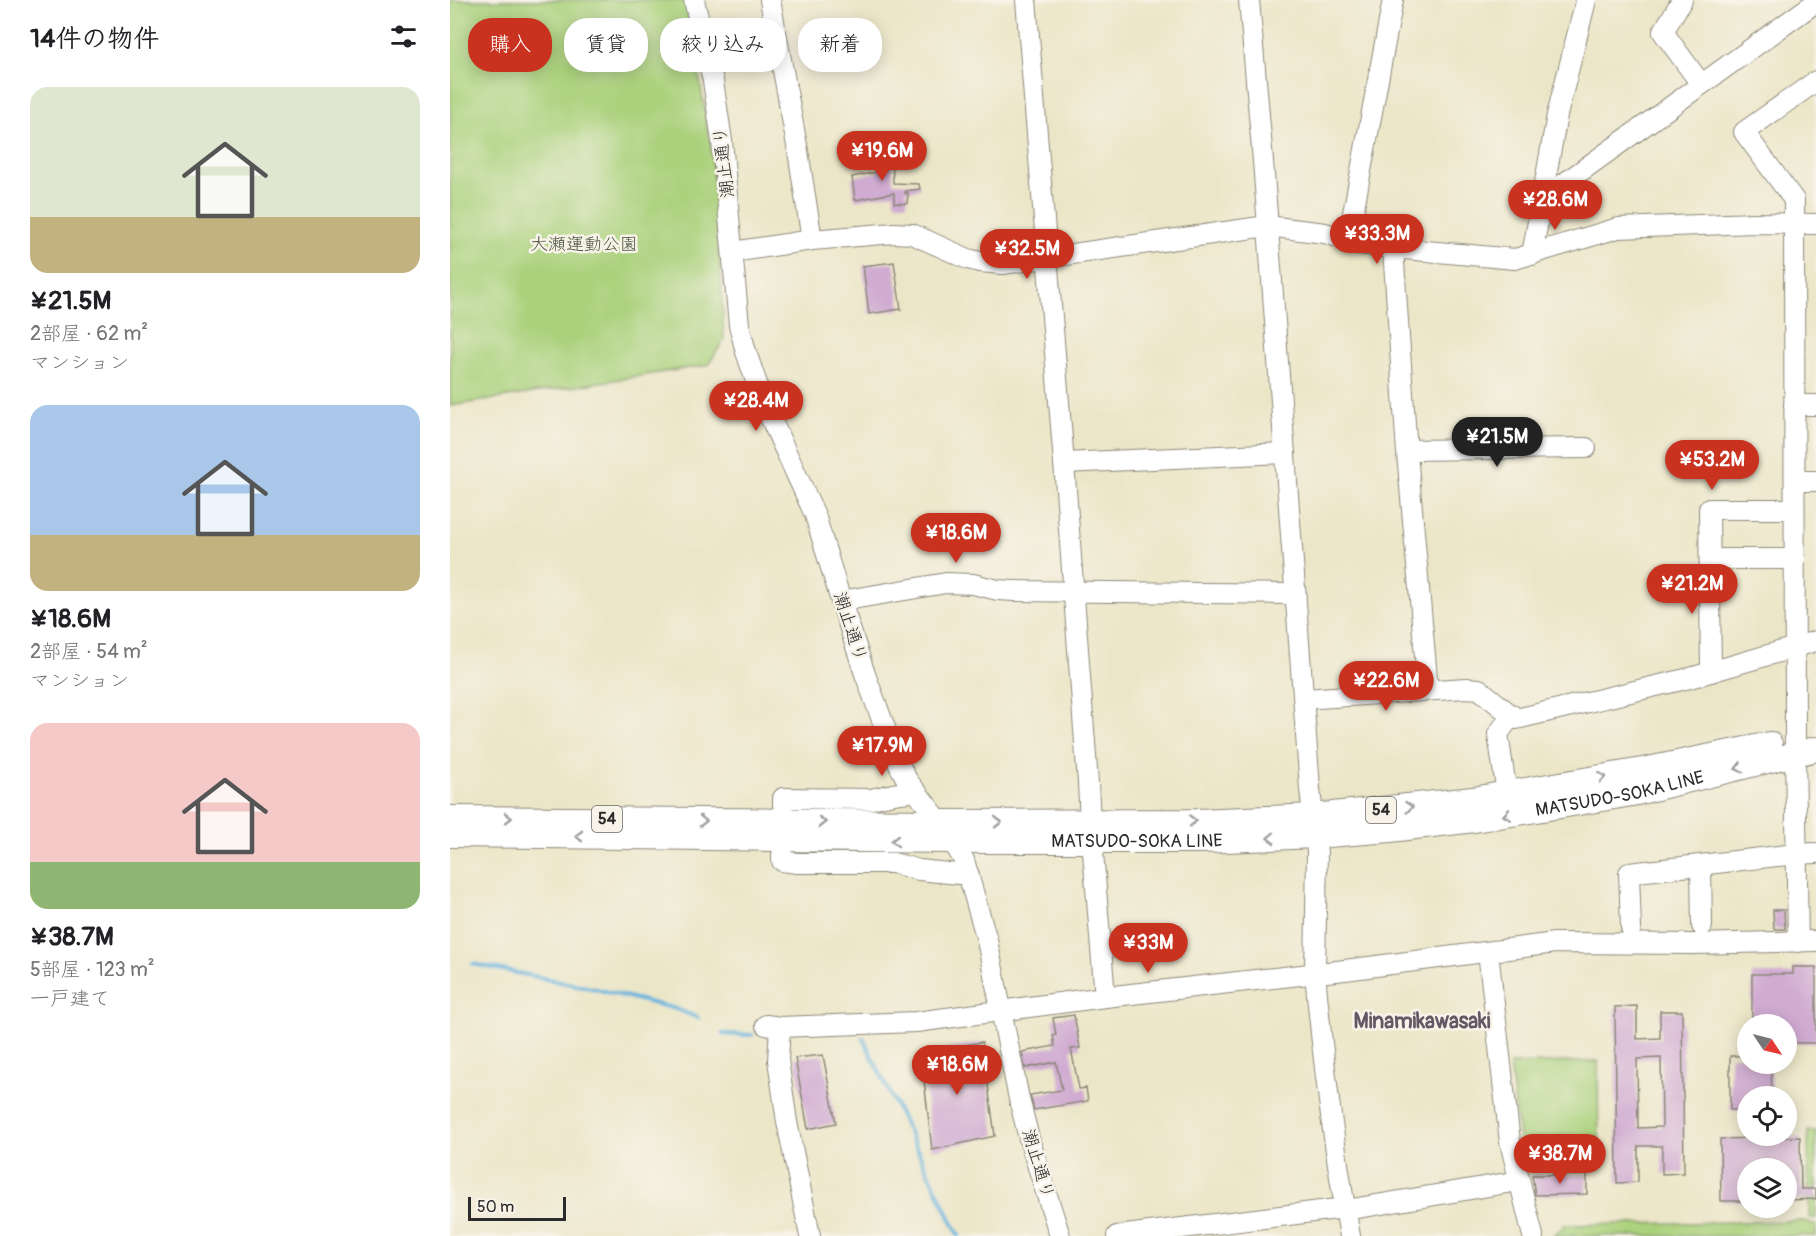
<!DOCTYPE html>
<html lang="ja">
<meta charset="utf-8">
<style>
:root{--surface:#fff;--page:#f6f6f6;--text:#202124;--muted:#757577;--accent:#c8321e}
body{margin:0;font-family:Pangolin,"Klee One",sans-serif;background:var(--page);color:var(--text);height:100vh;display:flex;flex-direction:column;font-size:22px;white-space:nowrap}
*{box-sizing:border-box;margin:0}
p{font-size:20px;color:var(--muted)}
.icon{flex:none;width:33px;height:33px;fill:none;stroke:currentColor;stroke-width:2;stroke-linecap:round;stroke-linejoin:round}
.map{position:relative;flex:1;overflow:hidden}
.sheet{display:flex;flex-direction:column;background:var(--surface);width:450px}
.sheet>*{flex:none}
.top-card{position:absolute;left:18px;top:18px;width:570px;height:54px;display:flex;gap:12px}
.needle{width:39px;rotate:125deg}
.tools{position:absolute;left:1287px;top:1014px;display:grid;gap:12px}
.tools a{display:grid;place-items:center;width:60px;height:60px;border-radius:50%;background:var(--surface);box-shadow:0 3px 15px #0003;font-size:30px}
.scale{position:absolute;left:18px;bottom:15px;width:98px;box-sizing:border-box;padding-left:6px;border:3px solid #2b2b2b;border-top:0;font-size:16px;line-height:21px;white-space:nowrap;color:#2b2b2b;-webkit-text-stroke:4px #f7f3e8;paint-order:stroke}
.price{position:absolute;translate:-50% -51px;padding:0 14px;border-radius:21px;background:var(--accent);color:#fff;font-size:20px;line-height:39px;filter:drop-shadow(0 2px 3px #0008)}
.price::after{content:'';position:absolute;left:50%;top:36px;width:18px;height:14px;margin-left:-9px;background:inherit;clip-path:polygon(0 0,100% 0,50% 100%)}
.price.on{background:#222;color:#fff}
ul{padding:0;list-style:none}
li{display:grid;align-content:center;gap:12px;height:318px;padding:0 30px}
li span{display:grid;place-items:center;height:186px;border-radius:18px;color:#555}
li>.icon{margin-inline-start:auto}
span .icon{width:108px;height:108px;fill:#fffc;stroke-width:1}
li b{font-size:26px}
h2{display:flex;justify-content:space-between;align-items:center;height:72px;padding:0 30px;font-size:26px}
.pill{padding:0 21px;border-radius:24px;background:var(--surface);box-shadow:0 3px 15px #0003;font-size:21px;line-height:54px}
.pill.on{background:var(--accent);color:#fff}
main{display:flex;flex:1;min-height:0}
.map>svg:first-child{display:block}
</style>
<main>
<section class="sheet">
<h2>14件の物件<svg class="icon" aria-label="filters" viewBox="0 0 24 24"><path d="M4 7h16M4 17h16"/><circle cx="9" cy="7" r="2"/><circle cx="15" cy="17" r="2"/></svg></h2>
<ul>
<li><span style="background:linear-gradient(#dfe7d0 70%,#c2b280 0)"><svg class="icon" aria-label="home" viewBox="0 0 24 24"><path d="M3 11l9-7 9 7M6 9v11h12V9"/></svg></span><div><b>¥21.5M</b><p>2部屋 · 62 m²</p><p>マンション</p></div></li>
<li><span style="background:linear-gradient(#a9c7e8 70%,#c2b280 0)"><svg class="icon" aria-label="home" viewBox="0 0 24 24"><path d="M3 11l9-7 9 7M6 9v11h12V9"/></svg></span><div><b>¥18.6M</b><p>2部屋 · 54 m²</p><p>マンション</p></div></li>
<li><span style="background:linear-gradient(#f6c9c9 75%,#8fb573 0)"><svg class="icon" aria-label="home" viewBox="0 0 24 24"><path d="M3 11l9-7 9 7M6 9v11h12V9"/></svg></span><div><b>¥38.7M</b><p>5部屋 · 123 m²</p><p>一戸建て</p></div></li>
</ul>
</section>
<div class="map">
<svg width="1366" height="1236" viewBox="0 0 1366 1236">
<rect width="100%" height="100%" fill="#f7f3e8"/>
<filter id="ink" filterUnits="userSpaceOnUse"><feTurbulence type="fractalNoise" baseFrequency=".0167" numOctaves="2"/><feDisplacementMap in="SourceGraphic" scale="12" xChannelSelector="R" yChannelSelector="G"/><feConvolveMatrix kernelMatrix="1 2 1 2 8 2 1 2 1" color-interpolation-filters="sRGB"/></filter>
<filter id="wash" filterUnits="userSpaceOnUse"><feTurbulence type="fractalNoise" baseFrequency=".008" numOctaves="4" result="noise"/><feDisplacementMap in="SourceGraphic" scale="24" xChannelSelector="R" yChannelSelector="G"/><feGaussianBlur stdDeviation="1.35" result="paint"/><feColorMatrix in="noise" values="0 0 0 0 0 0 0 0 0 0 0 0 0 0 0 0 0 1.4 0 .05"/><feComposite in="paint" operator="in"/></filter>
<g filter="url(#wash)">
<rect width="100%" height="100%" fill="#ece6c8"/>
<g fill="#aad17b" stroke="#6a7e53" stroke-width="1.5">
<polygon points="0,0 231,0 237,4 261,147 271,276 274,340 258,365 0,406"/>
<polygon points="1148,1061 1149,1167 1076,1169 1070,1147 1060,1064"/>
<polygon points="1358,1131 1366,1131 1366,1218 1359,1218"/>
<polygon points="1354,1221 1366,1225 1366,1236 1104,1236 1115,1225"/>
</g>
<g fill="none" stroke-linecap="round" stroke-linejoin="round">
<g stroke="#64b3de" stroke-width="4">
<polyline points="23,964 146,989 226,1009 248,1018"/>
<polyline points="273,1034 302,1035"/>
<polyline points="413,1038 509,1236"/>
</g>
</g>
<g id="blocks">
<g fill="#d0abd2" fill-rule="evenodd">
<polygon points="442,148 443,183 469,184 470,189 455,191 455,193 458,193 457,204 444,203 444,193 405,200 402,177 428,172 428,169 432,169 431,149"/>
<polygon points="444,262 451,309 419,314 413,266"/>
<polygon points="1323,910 1334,910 1335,929 1324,929"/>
<polygon points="1343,967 1366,967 1366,1043 1336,1043 1336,1024 1302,1024 1302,974 1343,974"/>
<path d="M1187,1006V1039L1210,1038V1011H1232L1234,1173L1212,1174V1146H1188V1182L1167,1183L1165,1007ZM1211,1058L1212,1127L1188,1128L1187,1059Z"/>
<polygon points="624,1015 630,1048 621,1049 629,1089 636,1088 638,1101 584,1110 580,1095 612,1090 606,1062 575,1068 572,1052 605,1046 603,1036 606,1035 603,1018"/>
<polygon points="532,1042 545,1136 482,1150 471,1053"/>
<polygon points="373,1055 386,1123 358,1129 345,1058"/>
<polygon points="1280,1056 1298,1056 1298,1064 1321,1064 1322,1096 1298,1096 1298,1110 1280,1110"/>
<polygon points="1350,1137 1351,1189 1366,1189 1366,1199 1336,1200 1336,1168 1298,1168 1298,1201 1271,1201 1270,1139"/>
<polygon points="1082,1175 1137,1175 1137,1194 1085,1195"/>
</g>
</g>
</g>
<g filter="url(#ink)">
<use href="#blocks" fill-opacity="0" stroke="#8c887a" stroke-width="1.5"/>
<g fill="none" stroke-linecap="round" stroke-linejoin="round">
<defs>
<g id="minor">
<polyline points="244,0 263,81 272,141 289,325 296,352 314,404 365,515 391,601 415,674 448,763 457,780 490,822 514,860 537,940 569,1099 580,1142 610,1236"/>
<polyline points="320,0 348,151 362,240"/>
<polyline points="576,0 614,463 638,783 640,821"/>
<path d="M799,0L813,161L860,789L867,852L865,973C873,1061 884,1149 900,1236"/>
<polyline points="1232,0 1213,32 1251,84"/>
<polyline points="1091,200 1366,2"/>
<polyline points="898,240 943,0"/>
<polyline points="943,248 957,453 978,690"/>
<polyline points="283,252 362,240 444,233 462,234 518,259 530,262 553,264 817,226 875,233 909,244 943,248 1065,259 1168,228 1305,223 1366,224"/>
<polyline points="1082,255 1107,115 1136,0"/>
<polyline points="1344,405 1366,405"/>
<polyline points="957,450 1136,448"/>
<polyline points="614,463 835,453"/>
<polyline points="1345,481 1366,481"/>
<polyline points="1260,559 1345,559"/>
<polyline points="391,601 496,583 523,584 548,590 564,591 846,594"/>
<polyline points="1261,672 1259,509 1344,509"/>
<polyline points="854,699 1016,688 1029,689 1066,719 1240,678 1366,641"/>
<polyline points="1057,794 1048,734 1062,715"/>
<polyline points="333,805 333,798 421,799 443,794 465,791"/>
<polyline points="642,840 655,997"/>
<polyline points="332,854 332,861 347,863 443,863 469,870 519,875"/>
<polyline points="1251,866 1252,926"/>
<polyline points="1181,928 1179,873 1346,854 1366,853"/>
<polyline points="1348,942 1345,753 1344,200 1294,132 1366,81"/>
<polyline points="1038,952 1060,1142 1083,1236"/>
<polyline points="316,1025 330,1027 466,1022 655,997 895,970 1105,943 1244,944 1366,941"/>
<polyline points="330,1027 328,1060 337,1122 360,1236"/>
<polyline points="896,1210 1069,1181"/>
<polyline points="667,1236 895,1208"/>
</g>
<g id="major">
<polyline points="0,818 490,822 747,821 864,816 1023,799 1198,769 1320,744"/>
<path id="s1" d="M0,835L503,841H752L866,836L940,830L1024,820L1111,806L1182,794L1366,749"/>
</g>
</defs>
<use href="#minor" stroke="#8c887a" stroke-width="22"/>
<use href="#major" stroke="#8c887a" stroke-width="26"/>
<use href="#minor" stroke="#fff" stroke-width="20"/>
<use href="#major" stroke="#fff" stroke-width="24"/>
</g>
<defs><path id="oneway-chevron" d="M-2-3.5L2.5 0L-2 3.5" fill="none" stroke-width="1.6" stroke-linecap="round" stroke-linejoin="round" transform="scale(1.5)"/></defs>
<g stroke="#a0a0a0">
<use href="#oneway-chevron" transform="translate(1289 768) rotate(166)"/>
<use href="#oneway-chevron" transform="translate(1152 777) rotate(-10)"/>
<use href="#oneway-chevron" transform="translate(959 807) rotate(-6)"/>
<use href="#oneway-chevron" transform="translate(1057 815) rotate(171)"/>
<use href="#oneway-chevron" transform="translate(58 818)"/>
<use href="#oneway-chevron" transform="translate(253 821) rotate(1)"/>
<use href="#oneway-chevron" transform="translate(743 821) rotate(-1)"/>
<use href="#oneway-chevron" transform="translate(372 822)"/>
<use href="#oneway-chevron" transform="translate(548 822)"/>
<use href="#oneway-chevron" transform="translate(129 836) rotate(-179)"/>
<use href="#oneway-chevron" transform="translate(821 838) rotate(178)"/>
<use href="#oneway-chevron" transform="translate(445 841) rotate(-180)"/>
</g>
</g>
<g text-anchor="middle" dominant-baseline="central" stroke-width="5" stroke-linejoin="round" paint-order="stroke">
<g fill="#f7f3e8" stroke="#686764" stroke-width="1.5">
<rect x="916" y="797" width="30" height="26" rx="4.5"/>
<rect x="142" y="806" width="30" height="26" rx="4.5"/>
</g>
<g font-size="16" font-weight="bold" fill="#2b2b2b">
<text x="931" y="810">54</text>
<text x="157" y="819">54</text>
</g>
<g font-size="18" fill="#2b2b2b" stroke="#f7f3e8">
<text transform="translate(274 162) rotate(-97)">潮止通り</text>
<text transform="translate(400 627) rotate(72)">潮止通り</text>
<text stroke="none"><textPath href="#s1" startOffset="1173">MATSUDO-SOKA LINE</textPath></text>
<text stroke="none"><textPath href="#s1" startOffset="687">MATSUDO-SOKA LINE</textPath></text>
<text transform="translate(588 1164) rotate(73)">潮止通り</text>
</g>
<g font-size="18" fill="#4b543f" stroke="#f7f3e8">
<text x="134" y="244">大瀬運動公園</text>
</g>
<g font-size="21" font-weight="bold" fill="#655865" stroke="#f7f3e8">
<text x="972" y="1021">Minamikawasaki</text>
</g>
</g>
</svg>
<div class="tools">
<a><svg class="needle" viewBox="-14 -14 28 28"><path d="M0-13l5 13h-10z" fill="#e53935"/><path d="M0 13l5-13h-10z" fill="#757577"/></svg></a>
<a><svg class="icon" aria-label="locate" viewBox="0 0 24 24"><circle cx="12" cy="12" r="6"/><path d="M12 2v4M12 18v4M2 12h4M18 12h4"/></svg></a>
<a><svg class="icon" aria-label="layers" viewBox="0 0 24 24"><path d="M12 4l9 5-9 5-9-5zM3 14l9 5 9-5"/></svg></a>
</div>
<div class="scale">50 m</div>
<b class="price" style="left:432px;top:182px">¥19.6M</b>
<b class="price" style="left:1105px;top:231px">¥28.6M</b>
<b class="price" style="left:927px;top:265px">¥33.3M</b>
<b class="price" style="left:577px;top:280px">¥32.5M</b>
<b class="price" style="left:306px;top:432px">¥28.4M</b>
<b class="price on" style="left:1047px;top:468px">¥21.5M</b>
<b class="price" style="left:1262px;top:491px">¥53.2M</b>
<b class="price" style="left:506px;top:564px">¥18.6M</b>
<b class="price" style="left:1242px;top:615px">¥21.2M</b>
<b class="price" style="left:936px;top:712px">¥22.6M</b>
<b class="price" style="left:432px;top:777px">¥17.9M</b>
<b class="price" style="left:698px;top:974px">¥33M</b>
<b class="price" style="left:507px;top:1096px">¥18.6M</b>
<b class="price" style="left:1110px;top:1185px">¥38.7M</b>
<div class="top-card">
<a class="pill on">購入</a>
<a class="pill">賃貸</a>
<a class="pill">絞り込み</a>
<a class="pill">新着</a>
</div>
</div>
</main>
